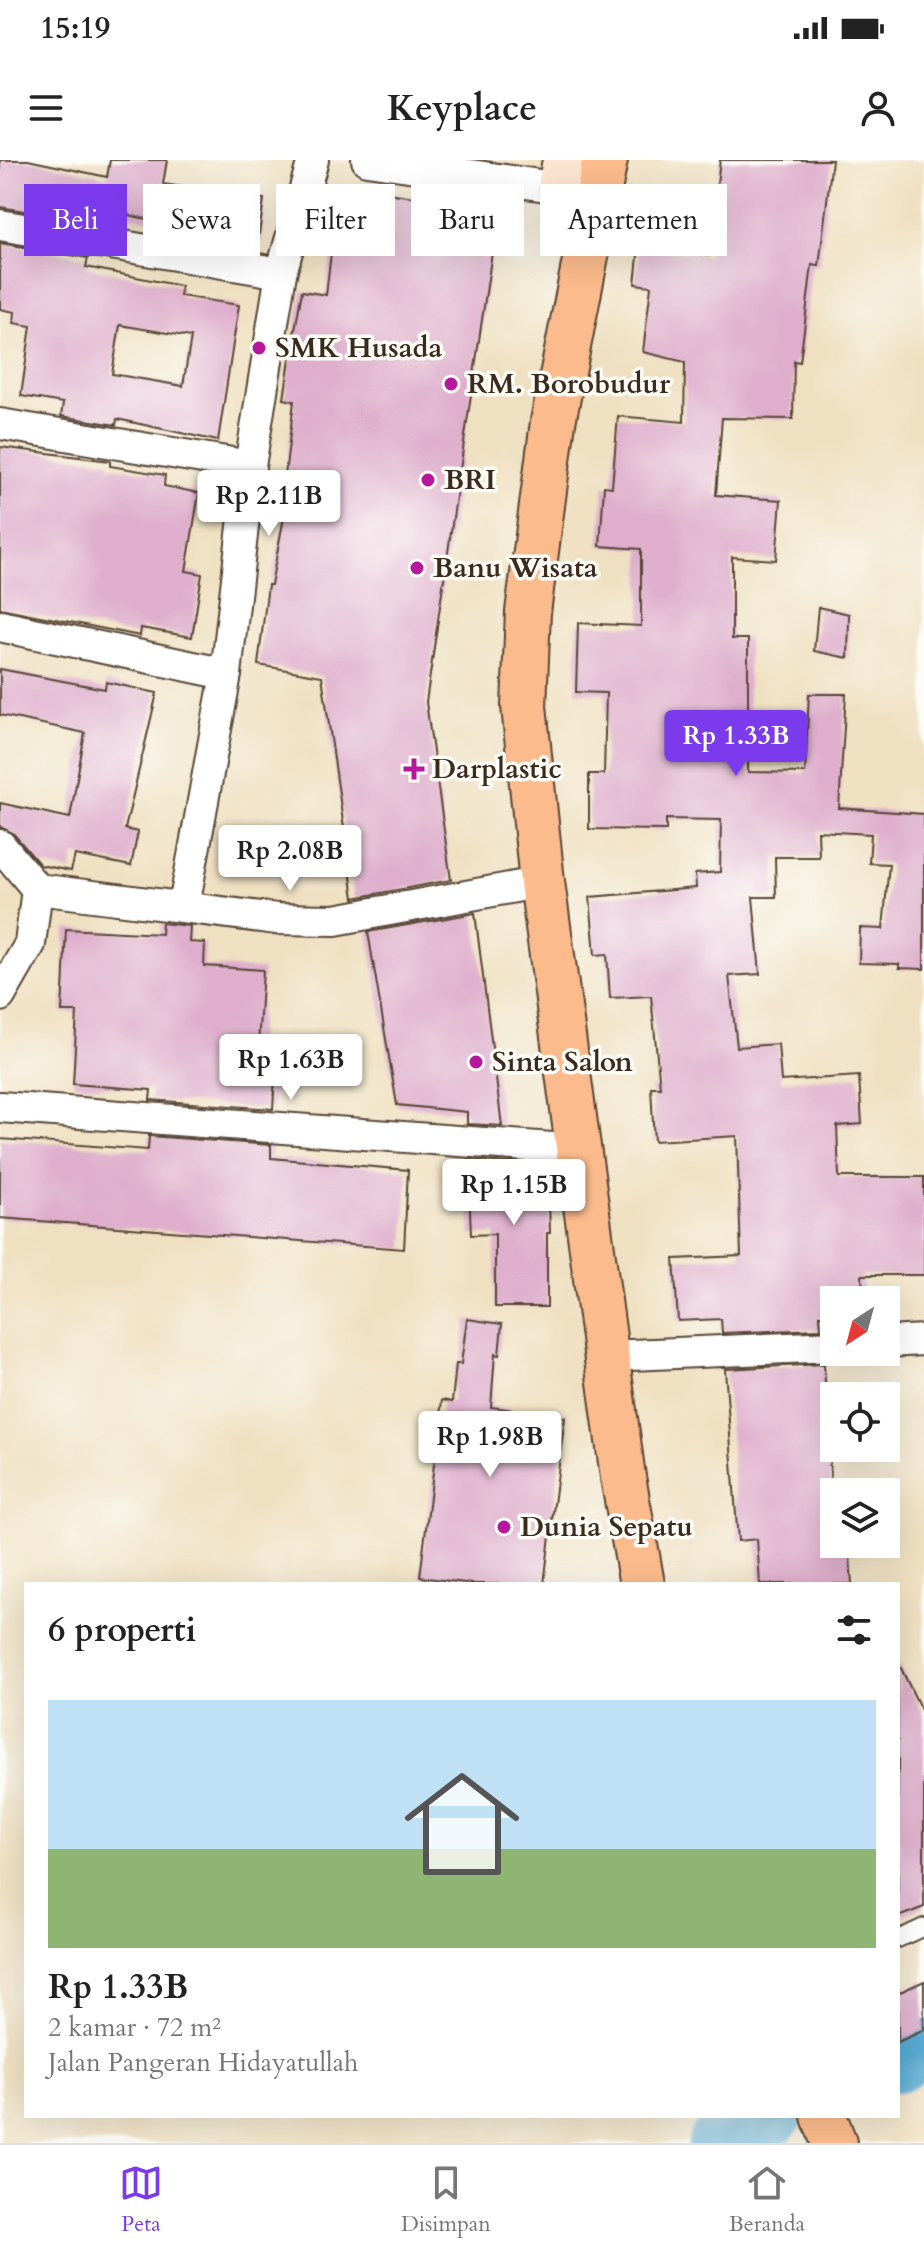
<!DOCTYPE html>
<html lang="id">
<meta charset="utf-8">
<style>
:root{--surface:#fff;--page:#f2f2f2;--text:#222;--muted:#767676;--line:#e0e0e0;--accent:#7c3aed}
body{margin:0;font-family:Cardo,serif;background:var(--page);color:var(--text);height:100vh;display:flex;flex-direction:column;font-size:30px;white-space:nowrap}
*{box-sizing:border-box;margin:0}
p{font-size:26px;color:var(--muted)}
.icon{flex:none;width:44px;height:44px;fill:none;stroke:currentColor;stroke-width:2;stroke-linecap:round;stroke-linejoin:round}
.map{position:relative;flex:1;overflow:hidden}
.drawer{position:absolute;left:24px;top:1422px;width:876px;height:536px;display:flex;flex-direction:column;background:var(--surface);border-radius:0px;box-shadow:0 8px 32px #0002}
.drawer>*{flex:none}
.top-card{position:absolute;left:24px;top:24px;width:876px;height:72px;display:flex;gap:16px}
.needle{width:52px;rotate:216deg}
.controls{position:absolute;left:820px;top:1126px;display:grid;gap:16px}
.controls a{display:grid;place-items:center;width:80px;height:80px;border-radius:0px;background:var(--surface);box-shadow:0 8px 32px #0002;font-size:40px}
.price{position:absolute;translate:-50% -68px;padding:0 18px;border-radius:8px;background:#fff;color:#222;font-size:26px;line-height:52px;filter:drop-shadow(0 2px 4px #0008)}
.price::after{content:'';position:absolute;left:50%;top:48px;width:24px;height:18px;margin-left:-12px;background:inherit;clip-path:polygon(0 0,100% 0,50% 100%)}
.price.selected{background:var(--accent);color:#fff}
ul{padding:0;list-style:none}
li{display:grid;align-content:center;gap:16px;height:424px;padding:0 24px}
li span{display:grid;place-items:center;height:248px;border-radius:0px;color:#555}
li>.icon{margin-inline-start:auto}
span .icon{width:144px;height:144px;fill:#fffc;stroke-width:1}
li b{font-size:34px}
h2{display:flex;justify-content:space-between;align-items:center;height:96px;padding:0 24px;font-size:34px}
.chip{padding:0 28px;border-radius:0px;background:var(--surface);box-shadow:0 8px 32px #0002;font-size:28px;line-height:72px}
.chip.selected{background:var(--accent);color:#fff}
.status{display:flex;justify-content:space-between;align-items:center;height:56px;padding:0 40px;background:var(--surface);direction:ltr}
.status svg{height:22px;fill:currentColor}
header{display:flex;justify-content:space-between;align-items:center;height:104px;padding:0 24px;background:var(--surface);font-size:36px;font-weight:700}
.tabs{display:flex;justify-content:space-around;align-items:center;height:112px;border-top:2px solid var(--line);background:var(--surface);font-size:22px;color:var(--muted)}
.tabs a{display:grid;justify-items:center;gap:4px}
.tabs .selected{color:var(--accent)}
.map>svg:first-child{display:block}
</style>
<div class="status"><b>15:19</b><svg viewBox="0 0 49 12"><path d="M0 12V9h3v3zM5 12V6h3v6zM10 12V3h3v9zM15 12V0h3v12zM26 1h20v11H26zM47 4h2v5h-2z"/></svg></div>
<header><svg class="icon" aria-label="menu" viewBox="0 0 24 24"><path d="M4 6h16M4 12h16M4 18h16"/></svg>Keyplace<svg class="icon" aria-label="person" viewBox="0 0 24 24"><circle cx="12" cy="8" r="4"/><path d="M4 21q1-7 8-7t8 7"/></svg></header>
<div class="map">
<svg width="924" height="1983" viewBox="0 0 924 1983">
<rect width="100%" height="100%" fill="#fdfcf7"/>
<filter id="ink" filterUnits="userSpaceOnUse"><feTurbulence type="fractalNoise" baseFrequency=".0125" numOctaves="2"/><feDisplacementMap in="SourceGraphic" scale="16" xChannelSelector="R" yChannelSelector="G"/><feConvolveMatrix kernelMatrix="1 2 1 2 8 2 1 2 1" color-interpolation-filters="sRGB"/></filter>
<filter id="wash" filterUnits="userSpaceOnUse"><feTurbulence type="fractalNoise" baseFrequency=".006" numOctaves="4" result="noise"/><feDisplacementMap in="SourceGraphic" scale="32" xChannelSelector="R" yChannelSelector="G"/><feGaussianBlur stdDeviation="1.8" result="paint"/><feColorMatrix in="noise" values="0 0 0 0 0 0 0 0 0 0 0 0 0 0 0 0 0 1.4 0 .05"/><feComposite in="paint" operator="in"/></filter>
<g filter="url(#wash)">
<rect width="100%" height="100%" fill="#efe0c1"/>
<g fill="none" stroke-linecap="round" stroke-linejoin="round">
<g stroke="#57a9d2" stroke-width="56">
<polyline points="898,1905 924,1887"/>
<polyline points="716,1983 775,1956"/>
</g>
</g>
<g id="blocks">
<g fill="#deaecc" fill-rule="evenodd">
<polygon points="0,0 28,0 107,17 110,0 167,0 163,24 264,39 258,82 99,49 96,63 0,47"/>
<polygon points="720,0 832,0 819,106 812,105 800,202 794,201 793,259 722,258 716,335 781,340 776,400 732,397 732,479 748,479 748,612 805,613 809,534 846,534 839,648 924,654 924,809 899,808 899,804 859,803 860,768 883,769 889,704 869,703 871,674 818,671 819,697 775,697 776,737 753,737 760,814 729,816 737,887 778,884 781,921 859,916 862,964 837,966 839,1017 924,1017 924,1115 862,1115 863,1140 834,1140 834,1154 820,1155 821,1169 722,1173 721,1159 678,1161 674,1099 741,1096 737,976 654,981 651,927 660,927 651,836 610,838 607,794 595,795 590,737 696,728 695,714 720,712 721,660 666,659 666,670 589,669 589,614 604,614 606,533 576,532 578,463 641,466 641,389 600,386 604,326 612,327 618,256 684,262 685,202 643,192 651,126 635,124 639,87 708,96"/>
<polygon points="339,25 419,38 420,26 500,37 426,542 451,720 354,738 322,516 258,505 268,425 271,425 284,357 275,356 281,314 285,315 294,241 284,239 291,192 302,131 326,135"/>
<path d="M0,83L88,98L86,107L181,126L180,136L239,145L218,281L117,259L116,265L61,256L63,243L21,236L31,166L14,163L15,152L0,149ZM120,165L191,177L183,226L112,214Z"/>
<polygon points="0,287 110,301 110,306 165,315 164,326 199,333 186,411 202,414 192,477 141,468 140,476 0,448"/>
<polygon points="818,447 849,454 848,498 814,491"/>
<polygon points="0,509 105,529 106,522 157,533 125,669 138,672 131,706 75,695 71,711 40,705 13,673 0,667 0,643 70,658 85,573 0,555"/>
<polygon points="475,753 502,966 467,964 467,952 397,945 368,772"/>
<polygon points="162,763 190,766 189,782 205,783 204,806 263,810 257,900 276,901 273,949 150,940 151,930 73,924 77,852 62,852 66,769 161,774"/>
<polygon points="149,976 271,985 271,998 408,1010 404,1089 0,1058 0,979 148,990"/>
<polygon points="468,1000 548,1006 550,1073 547,1073 547,1147 495,1147 495,1074 471,1075"/>
<polygon points="467,1159 502,1164 499,1195 495,1194 491,1247 565,1257 544,1424 472,1424 420,1417 442,1240 452,1242 456,1204 461,1204"/>
<polygon points="824,1204 834,1384 849,1384 852,1424 760,1424 757,1379 738,1381 725,1209"/>
<polygon points="898,1502 924,1556 924,1747 898,1757"/>
<polygon points="924,1821 924,1870 898,1882 898,1833"/>
</g>
</g>
</g>
<g filter="url(#ink)">
<use href="#blocks" fill-opacity="0" stroke="#564536" stroke-width="2"/>
<g fill="none" stroke-linecap="round" stroke-linejoin="round">
<defs>
<polyline id="lane" points="898,1779 924,1767"/>
<g id="street">
<polyline points="367,0 560,28"/>
<polyline points="0,65 281,113"/>
<polyline points="0,264 250,306"/>
<polyline points="0,466 226,514"/>
<polyline points="0,685 37,729 30,784 0,836"/>
<polyline points="37,729 277,759 335,760 542,722"/>
<polyline points="184,746 226,514 250,306 281,113 313,0"/>
<polyline points="0,947 579,990"/>
<polyline points="886,1182 924,1180"/>
<polyline points="608,1196 834,1186"/>
</g>
<polyline id="secondary" points="565,0 560,28 598,34"/>
<g id="primary">
<polyline points="605,0 553,262 528,452 524,546 542,722 623,1317 642,1424"/>
<polyline points="824,1956 834,1983"/>
</g>
</defs>
<use href="#lane" stroke="#564536" stroke-width="20"/>
<use href="#street" stroke="#564536" stroke-width="34"/>
<use href="#secondary" stroke="#564536" stroke-width="48"/>
<use href="#primary" stroke="#564536" stroke-width="48"/>
<use href="#lane" stroke="#fff" stroke-width="16"/>
<use href="#street" stroke="#fff" stroke-width="30"/>
<use href="#secondary" stroke="#fde4d1" stroke-width="44"/>
<use href="#primary" stroke="#fbbb8c" stroke-width="44"/>
</g>
</g>
<g fill="#b5179e" stroke="#fdfcf7" stroke-width="3">
<circle cx="259" cy="188" r="8"/>
<circle cx="451" cy="224" r="8"/>
<circle cx="428" cy="320" r="8"/>
<circle cx="417" cy="408" r="8"/>
<path d="M410 597h8v8h8v8h-8v8h-8v-8h-8v-8h8z"/>
<circle cx="476" cy="902" r="8"/>
<circle cx="504" cy="1367" r="8"/>
</g>
<g text-anchor="middle" dominant-baseline="central" stroke-width="7" stroke-linejoin="round" paint-order="stroke">
<g font-size="28" font-weight="bold" fill="#3b2a1e" stroke="#fdfcf7" text-anchor="start">
<text x="275" y="188">SMK Husada</text>
<text x="467" y="224">RM. Borobudur</text>
<text x="444" y="320">BRI</text>
<text x="433" y="408">Banu Wisata</text>
<text x="432" y="609">Darplastic</text>
<text x="492" y="902">Sinta Salon</text>
<text x="520" y="1367">Dunia Sepatu</text>
</g>
</g>
</svg>
<div class="controls">
<a><svg class="needle" viewBox="-14 -14 28 28"><path d="M0-13l5 13h-10z" fill="#e53935"/><path d="M0 13l5-13h-10z" fill="#767676"/></svg></a>
<a><svg class="icon" aria-label="locate" viewBox="0 0 24 24"><circle cx="12" cy="12" r="6"/><path d="M12 2v4M12 18v4M2 12h4M18 12h4"/></svg></a>
<a><svg class="icon" aria-label="layers" viewBox="0 0 24 24"><path d="M12 4l9 5-9 5-9-5zM3 14l9 5 9-5"/></svg></a>
</div>
<b class="price" style="left:269px;top:378px">Rp 2.11B</b>
<b class="price selected" style="left:736px;top:618px">Rp 1.33B</b>
<b class="price" style="left:290px;top:733px">Rp 2.08B</b>
<b class="price" style="left:291px;top:942px">Rp 1.63B</b>
<b class="price" style="left:514px;top:1067px">Rp 1.15B</b>
<b class="price" style="left:490px;top:1319px">Rp 1.98B</b>
<div class="top-card">
<a class="chip selected">Beli</a>
<a class="chip">Sewa</a>
<a class="chip">Filter</a>
<a class="chip">Baru</a>
<a class="chip">Apartemen</a>
</div>
<section class="drawer">
<h2>6 properti<svg class="icon" aria-label="filters" viewBox="0 0 24 24"><path d="M4 7h16M4 17h16"/><circle cx="9" cy="7" r="2"/><circle cx="15" cy="17" r="2"/></svg></h2>
<ul>
<li><span style="background:linear-gradient(#bfe0f5 60%,#8fb573 0)"><svg class="icon" aria-label="home" viewBox="0 0 24 24"><path d="M3 11l9-7 9 7M6 9v11h12V9"/></svg></span><div><b>Rp 1.33B</b><p>2 kamar · 72 m²</p><p>Jalan Pangeran Hidayatullah</p></div></li>
</ul>
</section>
</div>
<nav class="tabs">
<a class="selected"><svg class="icon" aria-label="map" viewBox="0 0 24 24"><path d="M3 6l6-2 6 2 6-2v14l-6 2-6-2-6 2zM9 4v14M15 6v14"/></svg>Peta</a>
<a><svg class="icon" aria-label="saved" viewBox="0 0 24 24"><path d="M7 4h10v16l-5-4-5 4z"/></svg>Disimpan</a>
<a><svg class="icon" aria-label="home" viewBox="0 0 24 24"><path d="M3 11l9-7 9 7M6 9v11h12V9"/></svg>Beranda</a>
</nav>
